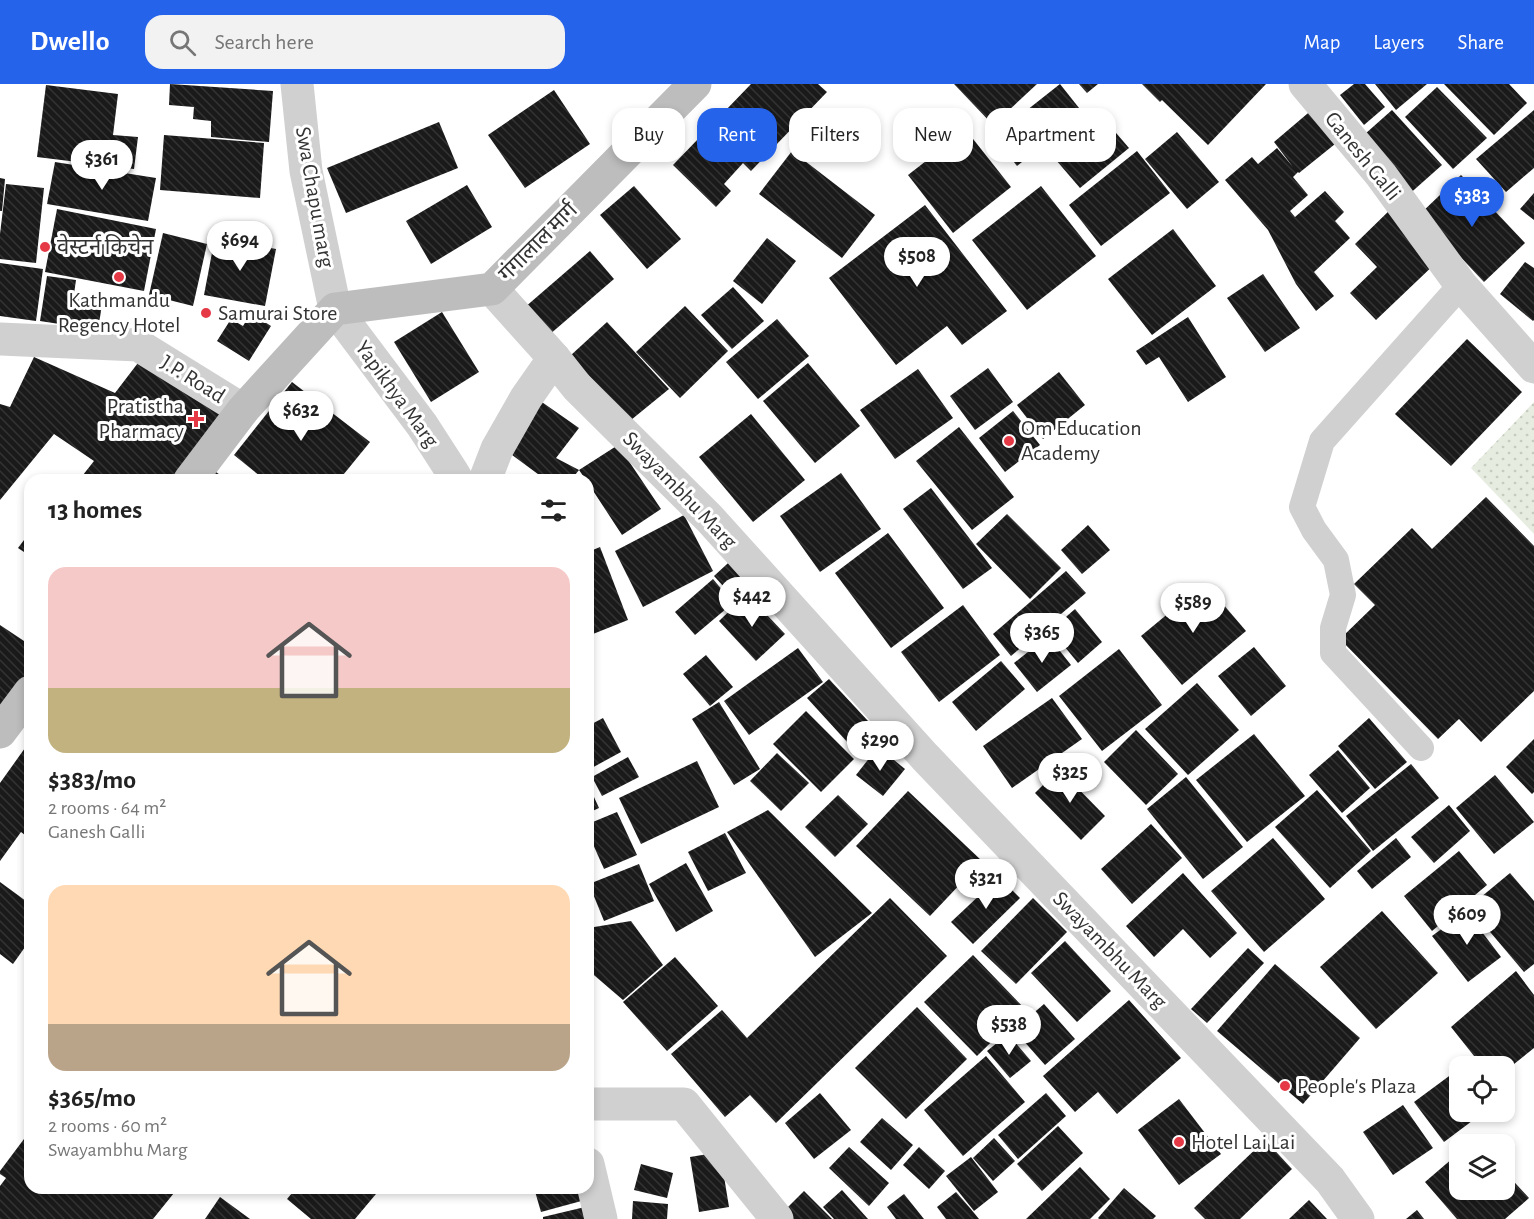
<!DOCTYPE html>
<meta charset="utf-8">
<style>
:root{--surface:#fff;--page:#f2f2f2;--text:#222;--muted:#767676;--accent:#2563eb}
body{margin:0;font-family:"Alegreya Sans","Noto Sans Devanagari",sans-serif;background:var(--page);color:var(--text);height:100vh;display:flex;flex-direction:column;font-size:22px;white-space:nowrap}
*{box-sizing:border-box;margin:0}
p{font-size:20px;color:var(--muted)}
.icon{flex:none;width:33px;height:33px;fill:none;stroke:currentColor;stroke-width:2;stroke-linecap:round;stroke-linejoin:round}
.map{position:relative;flex:1;overflow:hidden}
.panel{position:absolute;left:24px;top:390px;width:570px;height:720px;display:flex;flex-direction:column;background:var(--surface);border-radius:18px;box-shadow:0 3px 9px #0003}
.panel>*{flex:none}
.top-card{position:absolute;left:612px;top:24px;width:570px;height:54px;display:flex;gap:12px}
.tools{position:absolute;left:1449px;top:972px;display:grid;gap:12px}
.tools a{display:grid;place-items:center;width:66px;height:66px;border-radius:12px;background:var(--surface);box-shadow:0 3px 9px #0003;font-size:30px}
.price{position:absolute;translate:-50% -51px;padding:0 14px;border-radius:21px;background:#fff;color:#222;font-size:20px;line-height:39px;filter:drop-shadow(0 2px 3px #0008)}
.price::after{content:'';position:absolute;left:50%;top:36px;width:18px;height:14px;margin-left:-9px;background:inherit;clip-path:polygon(0 0,100% 0,50% 100%)}
.price.on{background:var(--accent);color:#fff}
ul{padding:0;list-style:none}
li{display:grid;align-content:center;gap:12px;height:318px;padding:0 24px}
li span{display:grid;place-items:center;height:186px;border-radius:18px;color:#555}
li>.icon{margin-inline-start:auto}
span .icon{width:108px;height:108px;fill:#fffc;stroke-width:1}
li b{font-size:26px}
h2{display:flex;justify-content:space-between;align-items:center;height:72px;padding:0 24px;font-size:26px}
.chip{padding:0 21px;border-radius:18px;background:var(--surface);box-shadow:0 3px 9px #0003;font-size:21px;line-height:54px}
.chip.on{background:var(--accent);color:#fff}
header{display:flex;align-items:center;gap:36px;box-sizing:border-box;height:84px;padding:0 30px;background:var(--accent);color:#fff}
header strong{font-size:28px}
nav{display:flex;gap:33px;margin-inline-start:auto;font-size:21px}
.search{width:420px;height:54px;background:var(--page);display:flex;align-items:center;gap:15px;box-sizing:border-box;padding:0 21px;border-radius:18px;color:var(--muted);font-size:22px}
.map>svg:first-child{display:block}
</style>
<header>
<strong>Dwello</strong>
<div class="search"><svg class="icon" aria-label="search" viewBox="0 0 24 24"><circle cx="10" cy="10" r="6"/><path d="M15 15l6 6"/></svg>Search here</div>
<nav><a>Map</a><a>Layers</a><a>Share</a></nav>
</header>
<div class="map">
<svg width="1534" height="1135" viewBox="0 0 1534 1135">
<defs>
<pattern id="green-dots" width="8" height="8" patternUnits="userSpaceOnUse" patternTransform="scale(1.5)"><rect width="8" height="8" fill="#e6ecdf"/><path d="M2 2h.1M6 6h.1" fill="none" stroke="#c6cbc0" stroke-width="1.8" stroke-linecap="round"/></pattern>
<pattern id="building-back-hatch" width="6" height="6" patternUnits="userSpaceOnUse" patternTransform="scale(1.5)"><rect width="6" height="6" fill="#1a1a1a"/><path d="M-1 5l2 2M0 0l6 6M5-1l2 2" fill="none" stroke="#333"/></pattern>
</defs>
<rect width="100%" height="100%" fill="#fff"/>
<polygon fill="url(#green-dots)" points="1534,318 1534,450 1471,384"/>
<g fill="url(#building-back-hatch)">
<polygon points="170,0 273,7 269,58 211,53 211,37 193,35 194,23 169,21"/>
<polygon points="751,0 818,0 827,8 751,87 743,79 724,100 731,107 716,123 673,81"/>
<polygon points="954,0 1037,0 993,41"/>
<polygon points="1060,0 1083,29 1017,82 994,52"/>
<polygon points="1079,0 1098,0 1087,9"/>
<polygon points="1142,0 1266,0 1208,61 1162,16 1160,18"/>
<polygon points="1354,0 1365,0 1385,23 1364,41 1340,11"/>
<polygon points="1375,0 1427,0 1396,26"/>
<polygon points="1444,0 1509,0 1527,19 1494,51"/>
<polygon points="46,1 118,10 113,51 138,53 134,85 37,73"/>
<polygon points="1437,3 1487,54 1453,85 1405,33"/>
<polygon points="554,6 590,60 525,104 488,51"/>
<polygon points="1314,24 1340,56 1299,89 1298,88 1293,93 1308,111 1290,127 1295,133 1325,107 1344,128 1335,137 1350,154 1314,188 1334,212 1316,227 1296,200 1268,146 1225,96 1252,73 1258,80 1277,64 1293,83 1274,58"/>
<polygon points="1392,26 1442,81 1406,113 1356,58"/>
<polygon points="1534,26 1534,84 1506,108 1476,75"/>
<polygon points="1098,28 1129,64 1080,104 1050,69"/>
<polygon points="439,38 458,84 346,129 327,84"/>
<polygon points="966,46 1011,103 953,149 908,91"/>
<polygon points="1177,48 1219,98 1187,125 1145,75"/>
<polygon points="164,51 264,59 260,114 160,106"/>
<polygon points="792,67 875,131 842,174 759,110"/>
<polygon points="1137,67 1170,109 1101,162 1069,121"/>
<polygon points="55,78 156,94 148,137 47,120"/>
<polygon points="1461,91 1525,159 1484,198 1420,130"/>
<polygon points="0,94 5,95 2,127 0,127"/>
<polygon points="6,100 44,104 36,179 0,175 0,150"/>
<polygon points="467,101 492,143 431,180 406,137"/>
<polygon points="634,102 681,155 647,185 600,131"/>
<polygon points="1041,102 1096,172 1027,226 972,156"/>
<polygon points="1534,109 1534,136 1520,125"/>
<polygon points="925,121 1007,227 962,261 947,242 896,281 829,194"/>
<polygon points="1394,122 1439,176 1376,236 1350,209 1377,183 1355,160"/>
<polygon points="57,125 156,145 144,207 45,188"/>
<polygon points="1173,145 1216,202 1152,251 1108,195"/>
<polygon points="163,149 207,160 193,222 149,211"/>
<polygon points="215,153 276,165 265,222 204,211"/>
<polygon points="767,154 796,177 762,220 733,197"/>
<polygon points="590,167 614,195 549,251 524,224"/>
<polygon points="1525,178 1534,184 1534,236 1533,237 1500,210"/>
<polygon points="0,179 43,185 36,237 0,232"/>
<polygon points="1263,190 1300,244 1265,268 1227,214"/>
<polygon points="47,192 76,196 74,210 103,214 98,246 40,237"/>
<polygon points="733,203 764,237 732,265 701,231"/>
<polygon points="685,222 728,267 680,314 636,268"/>
<polygon points="442,228 479,288 431,318 394,258"/>
<polygon points="251,229 271,242 249,277 217,257 231,235 243,242"/>
<polygon points="1188,233 1226,293 1188,318 1159,273 1146,281 1136,267"/>
<polygon points="777,235 809,272 758,315 726,278"/>
<polygon points="607,238 669,305 631,336 570,272"/>
<polygon points="1467,255 1522,308 1451,382 1395,330"/>
<polygon points="144,271 223,328 173,396 79,396 94,377 54,350 0,416 0,320 10,323 34,273 115,309"/>
<polygon points="808,279 860,342 815,379 763,317"/>
<polygon points="988,284 1013,318 975,346 950,312"/>
<polygon points="918,285 953,334 895,375 860,326"/>
<polygon points="1059,288 1085,321 1043,355 1017,321"/>
<polygon points="292,298 370,358 339,396 265,396 234,371"/>
<polygon points="539,316 579,344 556,374 579,386 571,396 546,396 504,365"/>
<polygon points="1013,327 1040,361 1005,388 979,354"/>
<polygon points="751,330 805,396 753,438 699,373"/>
<polygon points="959,343 1014,413 972,446 916,377"/>
<polygon points="618,361 661,425 622,451 588,399 588,396 586,396 579,386"/>
<polygon points="212,385 227,396 205,396"/>
<polygon points="841,389 881,445 820,488 780,432"/>
<polygon points="931,404 992,484 963,505 903,425"/>
<polygon points="1486,413 1534,462 1534,607 1481,658 1459,635 1438,655 1340,555 1375,521 1354,500 1412,444 1432,465"/>
<polygon points="1007,430 1061,484 1030,515 976,460"/>
<polygon points="684,431 713,487 643,523 615,467"/>
<polygon points="1088,441 1110,466 1082,490 1061,466"/>
<polygon points="30,448 30,472 18,464"/>
<polygon points="888,449 944,524 891,564 835,489"/>
<polygon points="600,463 628,536 588,552 588,468"/>
<polygon points="739,469 760,492 734,514 714,492"/>
<polygon points="1066,487 1086,509 1011,572 993,550"/>
<polygon points="713,495 733,519 695,551 675,528"/>
<polygon points="1205,499 1246,547 1182,601 1141,552"/>
<polygon points="747,510 785,550 756,577 719,537"/>
<polygon points="963,521 1000,571 939,618 901,568"/>
<polygon points="1075,525 1102,558 1078,579 1051,546"/>
<polygon points="0,541 30,561 30,587 3,629 0,627"/>
<polygon points="1048,552 1071,581 1037,608 1014,579"/>
<polygon points="1254,563 1286,602 1251,632 1218,592"/>
<polygon points="798,564 823,598 749,651 724,617"/>
<polygon points="1119,565 1162,621 1102,667 1059,612"/>
<polygon points="706,571 733,603 710,622 683,590"/>
<polygon points="1001,577 1025,605 976,647 952,618"/>
<polygon points="829,595 881,651 859,671 807,614"/>
<polygon points="1197,599 1239,646 1188,691 1145,645"/>
<polygon points="1052,614 1082,655 1012,704 983,662"/>
<polygon points="719,618 760,685 734,701 692,635"/>
<polygon points="806,627 854,675 821,708 773,660"/>
<polygon points="603,634 621,668 588,686 588,642"/>
<polygon points="1369,634 1407,678 1375,705 1338,662"/>
<polygon points="1136,646 1178,690 1146,721 1104,678"/>
<polygon points="1254,650 1305,712 1247,758 1196,696"/>
<polygon points="1534,655 1534,708 1532,710 1506,683"/>
<polygon points="30,657 30,755 21,748 0,777 0,699"/>
<polygon points="878,663 905,685 883,712 856,691"/>
<polygon points="1338,666 1370,704 1342,729 1309,691"/>
<polygon points="777,669 809,699 781,727 750,697"/>
<polygon points="628,673 639,693 602,712 592,693"/>
<polygon points="697,677 719,723 641,760 619,714"/>
<polygon points="1411,680 1439,714 1373,767 1346,732"/>
<polygon points="1059,685 1105,732 1081,756 1035,709"/>
<polygon points="1495,691 1534,738 1494,770 1456,724"/>
<polygon points="1186,693 1243,763 1203,795 1147,725"/>
<polygon points="588,700 599,724 588,729"/>
<polygon points="1317,706 1371,767 1330,804 1275,743"/>
<polygon points="908,707 982,777 930,832 856,762"/>
<polygon points="838,711 868,740 835,773 805,743"/>
<polygon points="1449,721 1470,747 1434,779 1411,753"/>
<polygon points="768,726 872,829 815,873 727,748"/>
<polygon points="617,728 637,771 604,785 588,749 588,740"/>
<polygon points="1151,740 1182,774 1132,820 1101,785"/>
<polygon points="725,749 746,789 708,807 688,768"/>
<polygon points="1273,754 1325,815 1264,868 1211,807"/>
<polygon points="1396,754 1411,773 1372,805 1357,787"/>
<polygon points="1459,767 1487,801 1432,847 1404,812"/>
<polygon points="686,779 713,827 676,848 649,800"/>
<polygon points="639,780 654,817 604,837 589,800"/>
<polygon points="1183,789 1237,849 1210,874 1183,845 1154,873 1126,842"/>
<polygon points="1510,789 1534,817 1534,880 1524,888 1469,823"/>
<polygon points="999,793 1020,814 973,860 951,838"/>
<polygon points="0,798 30,820 30,856 13,880 0,870"/>
<polygon points="890,814 947,872 776,1039 750,1011 725,1033 671,970 722,926 747,954"/>
<polygon points="1033,814 1067,848 1016,900 981,867"/>
<polygon points="1382,827 1438,889 1376,945 1320,883"/>
<polygon points="1466,827 1501,873 1468,898 1432,852"/>
<polygon points="631,837 663,881 623,916 588,886 588,844"/>
<polygon points="1065,857 1111,907 1077,938 1031,889"/>
<polygon points="1248,864 1264,879 1207,939 1191,925"/>
<polygon points="973,871 1025,925 977,972 924,918"/>
<polygon points="675,873 718,922 667,967 623,918"/>
<polygon points="1275,880 1360,954 1303,1020 1217,947"/>
<polygon points="1516,887 1534,911 1534,964 1504,988 1504,982 1482,982 1451,943"/>
<polygon points="1129,916 1181,974 1117,1030 1098,1008 1075,1028 1043,992"/>
<polygon points="1044,920 1075,955 1045,981 1014,946"/>
<polygon points="917,923 967,975 906,1035 855,984"/>
<polygon points="1008,950 1031,977 1010,994 987,967"/>
<polygon points="986,972 1025,1018 963,1072 924,1026"/>
<polygon points="1460,984 1460,1028 1484,1028 1444,1058 1414,1018"/>
<polygon points="820,1009 851,1046 814,1075 785,1039"/>
<polygon points="1046,1009 1066,1032 1018,1075 998,1051"/>
<polygon points="1179,1015 1221,1070 1179,1101 1138,1046"/>
<polygon points="1403,1021 1433,1064 1393,1091 1363,1048"/>
<polygon points="882,1034 913,1061 891,1086 860,1058"/>
<polygon points="1058,1042 1083,1069 1042,1107 1017,1080"/>
<polygon points="30,1047 30,1104 178,1104 153,1135 0,1135 0,1102 6,1094 0,1090 0,1087"/>
<polygon points="994,1054 1015,1077 993,1097 973,1074"/>
<polygon points="1265,1056 1292,1085 1240,1135 1205,1135 1194,1124"/>
<polygon points="849,1063 889,1099 869,1122 829,1084"/>
<polygon points="919,1063 945,1087 929,1105 903,1081"/>
<polygon points="720,1068 729,1123 699,1128 690,1073"/>
<polygon points="1460,1068 1460,1106 1504,1106 1504,1087 1529,1114 1505,1135 1457,1135 1425,1098"/>
<polygon points="971,1073 998,1108 974,1127 946,1092"/>
<polygon points="641,1080 673,1089 667,1114 634,1106"/>
<polygon points="1080,1083 1110,1115 1090,1135 1026,1135"/>
<polygon points="285,1104 381,1104 355,1135 311,1135 287,1115 292,1109"/>
<polygon points="534,1104 581,1104 585,1116 541,1128"/>
<polygon points="1124,1104 1156,1132 1153,1135 1099,1135 1098,1134"/>
<polygon points="842,1106 868,1135 834,1135 823,1123"/>
<polygon points="804,1107 832,1135 789,1135 782,1129"/>
<polygon points="956,1108 970,1124 979,1135 946,1135 937,1123"/>
<polygon points="904,1110 924,1135 896,1135 887,1123"/>
<polygon points="220,1113 250,1135 205,1135"/>
<polygon points="1309,1116 1327,1135 1289,1135"/>
<polygon points="633,1117 668,1120 667,1135 632,1135"/>
<polygon points="585,1123 588,1135 543,1135 543,1133"/>
<polygon points="1417,1126 1424,1135 1406,1135"/>
</g>
<g fill="none" stroke-linecap="round" stroke-linejoin="round">
<polyline stroke="#d0d0d0" stroke-width="26" points="1421,664 1333,569 1333,544 1343,511 1336,476 1314,446 1302,423 1322,357 1461,201"/>
<g stroke="#d0d0d0" stroke-width="33">
<polyline points="297,0 306,87 335,225 422,341 453,389 457,396"/>
<polyline points="1305,0 1381,91 1461,201 1534,283"/>
<polyline points="492,205 554,274 577,303 709,434 925,673 1330,1096 1358,1135"/>
<polyline points="0,255 138,261 243,326"/>
<polyline points="485,396 497,365 526,314 554,274"/>
<polyline points="588,1020 684,1020 777,1135"/>
<polyline points="588,1080 601,1135"/>
</g>
<g stroke="#bdbdbd" stroke-width="33">
<polyline points="190,396 243,326 335,225 492,205 695,0"/>
<polyline points="0,648 30,608"/>
</g>
</g>
<g fill="#e63946" stroke="#fff" stroke-width="2">
<circle cx="45" cy="163" r="6"/>
<circle cx="119" cy="193" r="6"/>
<circle cx="206" cy="229" r="6"/>
<path d="M193 326h6v6h6v6h-6v6h-6v-6h-6v-6h6z"/>
<circle cx="1009" cy="357" r="6"/>
<circle cx="1285" cy="1002" r="6"/>
<circle cx="1179" cy="1058" r="6"/>
</g>
<g text-anchor="middle" dominant-baseline="central" stroke-width="6" stroke-linejoin="round" paint-order="stroke">
<g font-size="22" fill="#333" stroke="#fff">
<text transform="translate(1363 72) rotate(51)">Ganesh Galli</text>
<text transform="translate(315 113) rotate(80)">Swa Chapu marg</text>
<text transform="translate(538 158) rotate(-45)">गंगालाल मार्ग</text>
<text transform="translate(193 295) rotate(32)">J.P. Road</text>
<text transform="translate(397 310) rotate(54)">Yapikhya Marg</text>
<text transform="translate(680 406) rotate(46)">Swayambhu Marg</text>
<text transform="translate(1110 866) rotate(46)">Swayambhu Marg</text>
</g>
<g font-size="22" fill="#333" stroke="#fff" text-anchor="start">
<text x="57" y="163">वेस्टर्न किचेन</text>
<text x="119" y="216" text-anchor="middle">Kathmandu<tspan x="119" dy="25">Regency Hotel</tspan></text>
<text x="218" y="229">Samurai Store</text>
<text x="184" y="322" text-anchor="end">Pratistha<tspan x="184" dy="25">Pharmacy</tspan></text>
<text x="1021" y="344">Om Education<tspan x="1021" dy="25">Academy</tspan></text>
<text x="1297" y="1002">People's Plaza</text>
<text x="1191" y="1058">Hotel Lai Lai</text>
</g>
</g>
</svg>
<div class="tools">
<a><svg class="icon" aria-label="locate" viewBox="0 0 24 24"><circle cx="12" cy="12" r="6"/><path d="M12 2v4M12 18v4M2 12h4M18 12h4"/></svg></a>
<a><svg class="icon" aria-label="layers" viewBox="0 0 24 24"><path d="M12 4l9 5-9 5-9-5zM3 14l9 5 9-5"/></svg></a>
</div>
<b class="price" style="left:102px;top:107px">$361</b>
<b class="price on" style="left:1472px;top:144px">$383</b>
<b class="price" style="left:240px;top:188px">$694</b>
<b class="price" style="left:917px;top:204px">$508</b>
<b class="price" style="left:301px;top:358px">$632</b>
<b class="price" style="left:752px;top:544px">$442</b>
<b class="price" style="left:1193px;top:550px">$589</b>
<b class="price" style="left:1042px;top:580px">$365</b>
<b class="price" style="left:880px;top:688px">$290</b>
<b class="price" style="left:1070px;top:720px">$325</b>
<b class="price" style="left:986px;top:826px">$321</b>
<b class="price" style="left:1467px;top:862px">$609</b>
<b class="price" style="left:1009px;top:972px">$538</b>
<div class="top-card">
<a class="chip">Buy</a>
<a class="chip on">Rent</a>
<a class="chip">Filters</a>
<a class="chip">New</a>
<a class="chip">Apartment</a>
</div>
<section class="panel">
<h2>13 homes<svg class="icon" aria-label="filters" viewBox="0 0 24 24"><path d="M4 7h16M4 17h16"/><circle cx="9" cy="7" r="2"/><circle cx="15" cy="17" r="2"/></svg></h2>
<ul>
<li><span style="background:linear-gradient(#f6c9c9 65%,#c2b280 0)"><svg class="icon" aria-label="home" viewBox="0 0 24 24"><path d="M3 11l9-7 9 7M6 9v11h12V9"/></svg></span><div><b>$383/mo</b><p>2 rooms · 64 m²</p><p>Ganesh Galli</p></div></li>
<li><span style="background:linear-gradient(#ffd9b3 75%,#b9a48a 0)"><svg class="icon" aria-label="home" viewBox="0 0 24 24"><path d="M3 11l9-7 9 7M6 9v11h12V9"/></svg></span><div><b>$365/mo</b><p>2 rooms · 60 m²</p><p>Swayambhu Marg</p></div></li>
</ul>
</section>
</div>
